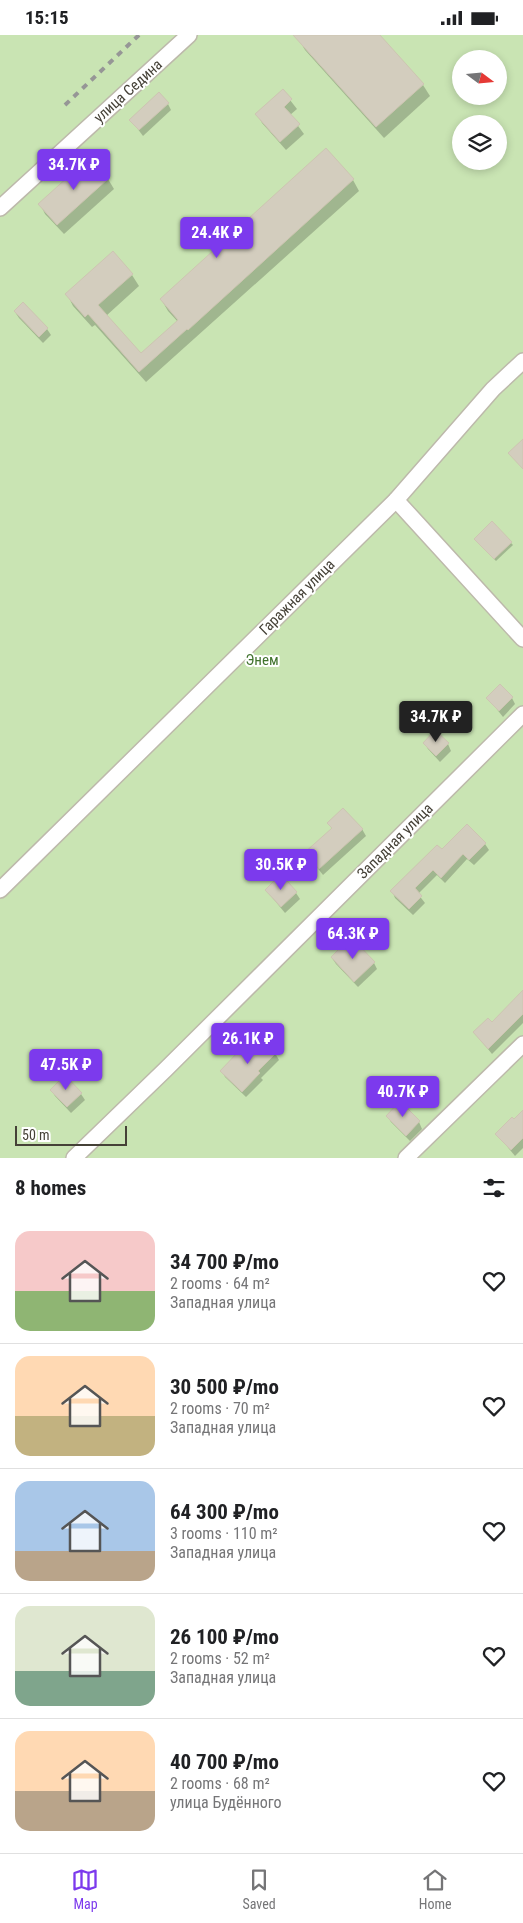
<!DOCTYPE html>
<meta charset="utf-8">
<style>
:root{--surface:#fff;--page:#f6f6f6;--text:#202124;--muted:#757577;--line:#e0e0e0;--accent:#7c3aed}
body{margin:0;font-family:"Roboto Condensed",sans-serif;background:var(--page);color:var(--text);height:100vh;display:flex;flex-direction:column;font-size:19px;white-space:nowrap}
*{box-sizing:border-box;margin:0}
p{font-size:16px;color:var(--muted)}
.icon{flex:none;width:28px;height:28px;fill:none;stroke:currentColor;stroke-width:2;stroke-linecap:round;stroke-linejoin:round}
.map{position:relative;height:1123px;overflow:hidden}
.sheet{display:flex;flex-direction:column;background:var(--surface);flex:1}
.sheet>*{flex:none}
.needle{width:32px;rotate:106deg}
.controls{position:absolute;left:452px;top:15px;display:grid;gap:10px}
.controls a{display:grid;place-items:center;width:55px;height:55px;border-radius:50%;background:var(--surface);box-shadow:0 2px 8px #0003;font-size:25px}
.scale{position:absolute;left:15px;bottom:12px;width:112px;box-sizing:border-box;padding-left:5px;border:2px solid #454137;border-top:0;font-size:14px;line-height:18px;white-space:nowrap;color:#454137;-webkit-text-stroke:4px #fff;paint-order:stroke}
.price{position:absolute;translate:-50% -42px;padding:0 11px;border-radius:5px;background:var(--accent);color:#fff;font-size:16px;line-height:32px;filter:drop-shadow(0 1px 2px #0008)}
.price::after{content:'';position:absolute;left:50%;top:30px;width:15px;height:11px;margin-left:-8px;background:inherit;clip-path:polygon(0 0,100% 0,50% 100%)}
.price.current{background:#222;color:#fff}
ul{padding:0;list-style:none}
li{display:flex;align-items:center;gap:15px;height:125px;padding:0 15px}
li+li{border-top:1px solid var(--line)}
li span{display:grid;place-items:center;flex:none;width:140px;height:100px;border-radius:15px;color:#555}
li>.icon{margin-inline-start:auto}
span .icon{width:60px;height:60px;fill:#fffc;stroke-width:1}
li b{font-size:21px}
h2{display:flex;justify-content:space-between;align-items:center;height:60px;padding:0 15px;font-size:21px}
.status{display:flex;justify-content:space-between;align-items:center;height:35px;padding:0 25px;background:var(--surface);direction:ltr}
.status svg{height:14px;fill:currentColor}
.dock{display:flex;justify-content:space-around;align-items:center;height:70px;border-top:1px solid var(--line);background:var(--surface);font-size:14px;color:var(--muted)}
.dock a{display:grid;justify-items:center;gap:2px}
.dock .current{color:var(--accent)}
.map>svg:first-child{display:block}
</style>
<div class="status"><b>15:15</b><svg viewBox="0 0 49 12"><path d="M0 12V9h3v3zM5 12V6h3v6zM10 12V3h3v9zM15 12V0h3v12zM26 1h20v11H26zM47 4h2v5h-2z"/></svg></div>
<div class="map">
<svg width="523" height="1123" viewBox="0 0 523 1123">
<rect width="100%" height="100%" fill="#f2f0e7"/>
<path fill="#c9e4b3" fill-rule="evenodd" d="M0,0H523V1123H0ZM461,24H499V61H461ZM461,89H499V126H461Z"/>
<g fill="#0003">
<polygon points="302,0 379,0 423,50 430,61 384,103 305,15 298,3"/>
<polygon points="283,56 297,74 290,80 304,99 286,115 262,88 257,79"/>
<polygon points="168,69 171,75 143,101 131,85"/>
<polygon points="90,124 108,144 114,154 64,199 45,179 40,169"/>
<polygon points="353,145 359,156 146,347 95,290 92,292 73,271 67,259 132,240 139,251 106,281 141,320 178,287 168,276 161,264"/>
<polygon points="23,269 47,294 51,300 43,308 19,283 15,277"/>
<polygon points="477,507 511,508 513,510 496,526"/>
<polygon points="488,663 512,663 515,669 503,682"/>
<polygon points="424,708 448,709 451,716 440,727 428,714"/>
<polygon points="328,788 362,794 366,801 323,840 306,818 332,794"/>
<polygon points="485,809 489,815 474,830 467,824 445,848 437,840 418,859 425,868 413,880 395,863 392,856 442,816"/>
<polygon points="266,855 296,858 300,864 285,878"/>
<polygon points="332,923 374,928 377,934 358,952 336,929"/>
<polygon points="523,962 523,988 492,1019 474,997 492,989"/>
<polygon points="275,1018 279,1025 261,1043 263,1045 246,1062 225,1042 222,1036 243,1023"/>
<polygon points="51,1055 81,1059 85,1065 71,1078 55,1061"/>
<polygon points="523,1076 523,1113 515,1121 497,1099"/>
<polygon points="387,1081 419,1087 422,1094 410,1106 391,1087"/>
</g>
<g fill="#d3cdbe" stroke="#cdc5b1">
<polygon points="293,0 380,0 424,49 376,92"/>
<polygon points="283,54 292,64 284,72 300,89 280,107 255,79"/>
<polygon points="159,57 169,68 139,95 129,85"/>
<polygon points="326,113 354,144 188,295 187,294 139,337 88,279 85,282 65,259 113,216 133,239 98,270 141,318 178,285 160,264"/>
<polygon points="90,122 109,143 57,190 38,169"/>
<polygon points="23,267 48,293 39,302 14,276"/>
<polygon points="523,404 523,434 508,418"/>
<polygon points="492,486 512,507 494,524 474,504"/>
<polygon points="500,649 513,662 499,676 486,663"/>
<polygon points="435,695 449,708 436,721 423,708"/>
<polygon points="343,773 363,794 319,834 304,818 332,793 327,788"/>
<polygon points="467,789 486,808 469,825 463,819 441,843 433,835 415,853 422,861 409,874 390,856 437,810 442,814"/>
<polygon points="281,839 297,857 281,872 265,855"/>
<polygon points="351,902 375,927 354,947 331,922"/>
<polygon points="523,955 523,979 488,1014 473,997 488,983 492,987"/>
<polygon points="261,1003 276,1018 258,1036 260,1038 242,1057 220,1036 238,1017 243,1021"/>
<polygon points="65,1040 82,1058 67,1072 50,1055"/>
<polygon points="400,1066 420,1086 406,1101 386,1081"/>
<polygon points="523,1075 523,1103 511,1115 495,1099 512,1082 514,1084"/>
</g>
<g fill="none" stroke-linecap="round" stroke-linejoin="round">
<defs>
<g id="minor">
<polyline points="0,173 189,0"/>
<polyline points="396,465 523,604"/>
<polyline points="0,855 396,465 493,354 523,326"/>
<polyline points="74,1123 166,1034 523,679"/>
<polyline points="406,1123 523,1009"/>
</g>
</defs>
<use href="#minor" stroke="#bdb9ab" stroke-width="18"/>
<use href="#minor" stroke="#fff" stroke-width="15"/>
<polyline stroke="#969696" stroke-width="4" stroke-dasharray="6 6" stroke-linecap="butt" points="65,70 139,0"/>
</g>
<g text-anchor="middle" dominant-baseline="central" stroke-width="4" stroke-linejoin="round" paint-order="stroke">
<g font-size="15" fill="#454137" stroke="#fff">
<text transform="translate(128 56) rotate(-42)">улица Седина</text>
<text transform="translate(297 562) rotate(-45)">Гаражная улица</text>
<text transform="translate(395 806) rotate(-45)">Западная улица</text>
</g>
<g font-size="15" fill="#41732e" stroke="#fff">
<text x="262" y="625">Энем</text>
</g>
</g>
</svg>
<div class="controls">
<a><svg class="needle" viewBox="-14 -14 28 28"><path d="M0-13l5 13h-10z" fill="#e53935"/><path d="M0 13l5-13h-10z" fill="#757577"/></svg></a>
<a><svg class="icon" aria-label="layers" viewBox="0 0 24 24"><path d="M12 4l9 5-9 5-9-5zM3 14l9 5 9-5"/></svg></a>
</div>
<div class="scale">50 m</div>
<b class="price" style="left:74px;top:156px">34.7K ₽</b>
<b class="price" style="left:217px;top:224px">24.4K ₽</b>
<b class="price current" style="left:436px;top:708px">34.7K ₽</b>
<b class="price" style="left:281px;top:856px">30.5K ₽</b>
<b class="price" style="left:353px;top:925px">64.3K ₽</b>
<b class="price" style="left:248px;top:1030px">26.1K ₽</b>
<b class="price" style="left:66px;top:1056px">47.5K ₽</b>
<b class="price" style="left:403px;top:1083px">40.7K ₽</b>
</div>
<section class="sheet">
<h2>8 homes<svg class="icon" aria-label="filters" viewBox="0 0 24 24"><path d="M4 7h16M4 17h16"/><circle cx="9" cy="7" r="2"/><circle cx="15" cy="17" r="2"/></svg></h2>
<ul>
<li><span style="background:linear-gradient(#f6c9c9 60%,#8fb573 0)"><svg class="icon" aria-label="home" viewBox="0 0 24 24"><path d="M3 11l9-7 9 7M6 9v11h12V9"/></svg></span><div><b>34 700 ₽/mo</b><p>2 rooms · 64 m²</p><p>Западная улица</p></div><svg class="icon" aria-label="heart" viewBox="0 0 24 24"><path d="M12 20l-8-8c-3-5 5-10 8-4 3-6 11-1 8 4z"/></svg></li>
<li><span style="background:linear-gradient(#ffd9b3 60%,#c2b280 0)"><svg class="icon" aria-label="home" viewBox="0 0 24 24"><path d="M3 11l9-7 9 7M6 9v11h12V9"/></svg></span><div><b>30 500 ₽/mo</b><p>2 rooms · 70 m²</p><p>Западная улица</p></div><svg class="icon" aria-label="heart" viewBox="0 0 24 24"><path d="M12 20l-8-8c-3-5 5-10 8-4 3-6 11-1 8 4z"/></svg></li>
<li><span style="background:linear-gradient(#a9c7e8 70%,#b9a48a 0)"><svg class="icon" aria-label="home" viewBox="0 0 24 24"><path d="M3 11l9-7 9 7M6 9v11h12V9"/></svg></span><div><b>64 300 ₽/mo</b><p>3 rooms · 110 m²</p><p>Западная улица</p></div><svg class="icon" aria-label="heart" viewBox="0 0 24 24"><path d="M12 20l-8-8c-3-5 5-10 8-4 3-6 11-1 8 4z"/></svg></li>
<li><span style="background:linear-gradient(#dfe7d0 65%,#7fa58c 0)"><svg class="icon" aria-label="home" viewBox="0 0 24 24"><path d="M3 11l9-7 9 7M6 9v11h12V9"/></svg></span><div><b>26 100 ₽/mo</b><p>2 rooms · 52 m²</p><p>Западная улица</p></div><svg class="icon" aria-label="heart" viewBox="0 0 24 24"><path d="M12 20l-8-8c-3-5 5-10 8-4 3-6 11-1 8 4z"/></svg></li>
<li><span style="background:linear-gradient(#ffd9b3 60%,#b9a48a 0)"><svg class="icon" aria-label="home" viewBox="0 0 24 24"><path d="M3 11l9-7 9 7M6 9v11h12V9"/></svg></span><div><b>40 700 ₽/mo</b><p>2 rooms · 68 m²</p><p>улица Будённого</p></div><svg class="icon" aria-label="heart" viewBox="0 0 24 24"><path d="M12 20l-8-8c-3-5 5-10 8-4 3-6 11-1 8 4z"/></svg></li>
</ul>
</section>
<nav class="dock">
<a class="current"><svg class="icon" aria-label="map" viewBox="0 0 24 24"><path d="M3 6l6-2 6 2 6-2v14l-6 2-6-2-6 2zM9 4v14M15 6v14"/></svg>Map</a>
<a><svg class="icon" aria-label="saved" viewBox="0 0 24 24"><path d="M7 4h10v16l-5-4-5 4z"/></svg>Saved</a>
<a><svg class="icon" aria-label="home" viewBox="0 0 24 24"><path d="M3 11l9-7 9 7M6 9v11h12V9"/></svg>Home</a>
</nav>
